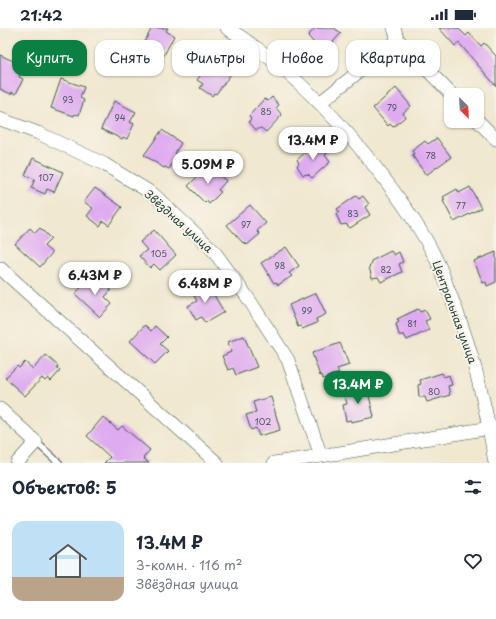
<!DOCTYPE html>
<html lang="ru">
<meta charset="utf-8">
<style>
:root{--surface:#fff;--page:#f6f6f7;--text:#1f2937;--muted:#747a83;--line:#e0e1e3;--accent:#0b8043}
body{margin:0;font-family:"Playpen Sans",sans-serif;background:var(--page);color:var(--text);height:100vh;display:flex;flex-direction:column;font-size:15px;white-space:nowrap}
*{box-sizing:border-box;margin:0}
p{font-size:13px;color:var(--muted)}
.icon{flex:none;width:22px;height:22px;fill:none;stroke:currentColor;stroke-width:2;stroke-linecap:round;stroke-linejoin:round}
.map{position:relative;height:435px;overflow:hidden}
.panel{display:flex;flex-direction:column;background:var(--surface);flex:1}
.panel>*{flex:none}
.guide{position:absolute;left:12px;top:12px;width:472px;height:36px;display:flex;gap:8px}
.needle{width:26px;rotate:156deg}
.controls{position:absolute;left:444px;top:60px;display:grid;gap:8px}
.controls a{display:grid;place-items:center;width:40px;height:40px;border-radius:8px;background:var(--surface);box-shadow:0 1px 3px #0004;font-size:20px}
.price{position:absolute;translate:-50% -34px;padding:0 9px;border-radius:14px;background:#fff;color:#222;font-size:13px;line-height:26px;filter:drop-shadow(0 1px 2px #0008)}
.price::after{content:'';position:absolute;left:50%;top:24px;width:12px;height:9px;margin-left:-6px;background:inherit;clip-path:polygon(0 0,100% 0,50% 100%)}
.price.selected{background:var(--accent);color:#fff}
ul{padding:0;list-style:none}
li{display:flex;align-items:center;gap:12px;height:100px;padding:0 12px}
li+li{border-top:1px solid var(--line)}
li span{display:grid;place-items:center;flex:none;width:112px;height:80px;border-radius:12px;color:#555}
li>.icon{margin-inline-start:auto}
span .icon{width:48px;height:48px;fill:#fffc;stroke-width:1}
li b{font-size:17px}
h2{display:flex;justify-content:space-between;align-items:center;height:48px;padding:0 12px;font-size:17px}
.pill{padding:0 14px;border-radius:12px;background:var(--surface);box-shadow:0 1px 3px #0004;font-size:14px;line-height:36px}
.pill.selected{background:var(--accent);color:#fff}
.status{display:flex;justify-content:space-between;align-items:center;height:28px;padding:0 20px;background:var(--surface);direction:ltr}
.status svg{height:11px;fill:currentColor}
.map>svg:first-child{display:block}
</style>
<div class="status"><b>21:42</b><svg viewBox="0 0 49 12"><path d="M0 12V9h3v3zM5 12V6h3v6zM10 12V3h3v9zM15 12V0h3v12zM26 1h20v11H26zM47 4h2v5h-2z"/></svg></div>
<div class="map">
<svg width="496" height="435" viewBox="0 0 496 435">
<rect width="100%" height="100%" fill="#f7f3e8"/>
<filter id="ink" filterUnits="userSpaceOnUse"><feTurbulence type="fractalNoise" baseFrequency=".025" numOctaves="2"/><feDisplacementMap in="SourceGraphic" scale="8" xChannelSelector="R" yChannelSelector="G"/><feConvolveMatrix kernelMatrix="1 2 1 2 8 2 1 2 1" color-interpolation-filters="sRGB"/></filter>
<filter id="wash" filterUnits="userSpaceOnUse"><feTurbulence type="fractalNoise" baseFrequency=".012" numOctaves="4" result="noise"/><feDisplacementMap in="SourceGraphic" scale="16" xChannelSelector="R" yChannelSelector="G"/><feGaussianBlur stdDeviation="0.9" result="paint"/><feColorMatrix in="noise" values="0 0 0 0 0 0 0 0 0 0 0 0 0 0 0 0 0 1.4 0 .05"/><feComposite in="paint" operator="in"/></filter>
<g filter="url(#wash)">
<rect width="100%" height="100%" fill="#f0e8cf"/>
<g id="blocks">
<g fill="#dfabf0">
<polygon points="152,0 168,0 166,3 174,8 163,29 157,27 153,30 144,23 145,20 142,18"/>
<polygon points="315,0 334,0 341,5 326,22 323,21 319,25 311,18 314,15 308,8"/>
<polygon points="439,0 458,0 466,8 469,5 481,18 484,15 496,28 496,58 459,15 455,18"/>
<polygon points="0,27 24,38 19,49 23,51 16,66 12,64 11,66 0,61"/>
<polygon points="218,31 226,37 223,41 231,46 216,66 214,65 212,68 200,60 203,56 197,52 211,33 214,35"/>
<polygon points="61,51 84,59 80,70 84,72 79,87 75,86 74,88 51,80"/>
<polygon points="396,60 411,78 403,85 405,89 393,99 390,96 388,98 373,80"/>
<polygon points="272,69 279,77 276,80 282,87 266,104 261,100 256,102 249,94 251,90 249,88 264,71 268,73"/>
<polygon points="114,73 136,84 130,94 134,96 127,111 123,109 122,111 101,101"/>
<polygon points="162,102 181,115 175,125 178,127 169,141 165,139 164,140 144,127"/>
<polygon points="437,110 451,129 426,147 412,127 414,126 412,123 425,113 428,116"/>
<polygon points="322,116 328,124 325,127 330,134 312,150 308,146 303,147 297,138 299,135 297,132 314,117 317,120"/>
<polygon points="33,130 63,144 54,164 47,161 45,166 31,160 35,151 25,147"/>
<polygon points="209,137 226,153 218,162 221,164 209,176 207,173 205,175 188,158"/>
<polygon points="470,159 481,180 454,194 443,173 445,172 443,169 457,161 459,165"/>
<polygon points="95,160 122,179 109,197 103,193 100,198 87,188 93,180 84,174"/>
<polygon points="356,168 359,171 363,168 369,176 365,179 370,187 350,200 346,196 341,197 336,186 339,184 337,181"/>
<polygon points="250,177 266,195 257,203 260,206 247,217 244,214 243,215 227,197"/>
<polygon points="30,200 35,205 40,200 51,211 44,218 52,225 40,239 15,216"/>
<polygon points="154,202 176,227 160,242 154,236 150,240 139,228 147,222 140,214"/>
<polygon points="286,219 299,238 289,245 292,248 278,257 276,254 274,255 261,235"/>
<polygon points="391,223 394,227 399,224 403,234 399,236 402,244 381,254 378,249 372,250 369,239 372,236 371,233"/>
<polygon points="496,224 496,254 487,258 486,254 483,255 474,233"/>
<polygon points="90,250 96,256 100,251 111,262 105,269 112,276 100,289 75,266"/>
<polygon points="207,255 224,284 205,295 201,289 196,292 188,278 197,273 192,264"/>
<polygon points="316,265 326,286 316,291 317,295 302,301 301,298 298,299 289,277"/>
<polygon points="418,281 420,284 425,282 430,291 425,293 429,302 407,312 404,307 399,307 396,296 399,294 397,291"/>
<polygon points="145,297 151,303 155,298 167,309 160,316 168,323 155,336 130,313"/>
<polygon points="244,308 257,339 236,347 233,340 228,342 222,328 231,324 228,314"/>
<polygon points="340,315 349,337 337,341 339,345 323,351 322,347 320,348 312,325"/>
<polygon points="46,327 58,338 57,340 60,343 51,353 48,350 45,353 42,350 25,368 5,350 17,338 19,340 25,334 33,341"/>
<polygon points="442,345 444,349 449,347 452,357 448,358 450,367 427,374 425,369 419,369 418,357 421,356 420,352"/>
<polygon points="367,359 374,389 351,394 351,392 346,393 343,377 347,376 344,365"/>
<polygon points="271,369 280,402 259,408 256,400 251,402 246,387 256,384 253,374"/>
<polygon points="103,389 118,402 122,398 150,422 143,430 149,435 104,435 110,429 87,408"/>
</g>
</g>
</g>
<g filter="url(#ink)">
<use href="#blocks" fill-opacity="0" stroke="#3e574b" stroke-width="1"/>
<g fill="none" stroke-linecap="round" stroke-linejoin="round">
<defs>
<polyline id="lane" points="36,414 59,435"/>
<g id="street">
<path d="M227,0C289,38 339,91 383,149C402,174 420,199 434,227C440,238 444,249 448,261C471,317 486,375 495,435"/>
<polyline points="394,0 398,12 452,67"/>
<polyline points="321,74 398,12"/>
<polyline points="0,91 38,105 104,136 153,166 213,222 248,270 288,332 321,428"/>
<polyline points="477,92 496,111"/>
<polyline points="0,240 217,435"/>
<polyline points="0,381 36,414 17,435"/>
<polyline points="274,435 321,428 496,399"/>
</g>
</defs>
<use href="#lane" stroke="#3e574b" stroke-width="8"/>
<use href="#street" stroke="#3e574b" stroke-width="14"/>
<use href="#lane" stroke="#fff" stroke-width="6"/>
<use href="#street" stroke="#fff" stroke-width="13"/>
</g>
</g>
<g text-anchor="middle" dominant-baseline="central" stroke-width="4" stroke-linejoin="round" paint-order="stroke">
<g font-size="9" fill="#4f5863">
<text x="68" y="71">93</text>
<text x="392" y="79">79</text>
<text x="266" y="83">85</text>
<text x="120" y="89">94</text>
<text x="431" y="127">78</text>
<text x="46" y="149">107</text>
<text x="461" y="177">77</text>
<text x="353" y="185">83</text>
<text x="246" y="196">97</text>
<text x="159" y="225">105</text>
<text x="280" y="237">98</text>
<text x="386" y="241">82</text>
<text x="307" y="282">99</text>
<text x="412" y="295">81</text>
<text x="434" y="363">80</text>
<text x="263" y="393">102</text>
</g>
<g font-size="11" fill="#1f3d34" stroke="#f7f3e8">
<text transform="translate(179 193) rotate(42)">Звёздная улица</text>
<text transform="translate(455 284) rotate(70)">Центральная улица</text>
</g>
</g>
</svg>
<div class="controls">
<a><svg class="needle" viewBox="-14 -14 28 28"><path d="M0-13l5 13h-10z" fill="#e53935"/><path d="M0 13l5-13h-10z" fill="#747a83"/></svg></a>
</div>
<b class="price" style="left:313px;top:133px">13.4M ₽</b>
<b class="price" style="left:208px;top:157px">5.09M ₽</b>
<b class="price" style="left:95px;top:268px">6.43M ₽</b>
<b class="price" style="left:205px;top:276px">6.48M ₽</b>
<b class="price selected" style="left:358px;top:377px">13.4M ₽</b>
<div class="guide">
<a class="pill selected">Купить</a>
<a class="pill">Снять</a>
<a class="pill">Фильтры</a>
<a class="pill">Новое</a>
<a class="pill">Квартира</a>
</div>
</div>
<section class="panel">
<h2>Объектов: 5<svg class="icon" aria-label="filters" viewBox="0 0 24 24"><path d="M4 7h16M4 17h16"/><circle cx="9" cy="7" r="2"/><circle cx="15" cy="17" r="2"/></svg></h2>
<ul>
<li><span style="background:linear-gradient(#bfe0f5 70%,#b9a48a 0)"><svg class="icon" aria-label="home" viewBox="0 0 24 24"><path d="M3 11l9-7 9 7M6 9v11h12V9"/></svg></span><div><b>13.4M ₽</b><p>3-комн. · 116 m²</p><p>Звёздная улица</p></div><svg class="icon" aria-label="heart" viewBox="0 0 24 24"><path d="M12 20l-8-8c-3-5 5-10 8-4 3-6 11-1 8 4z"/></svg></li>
</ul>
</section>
